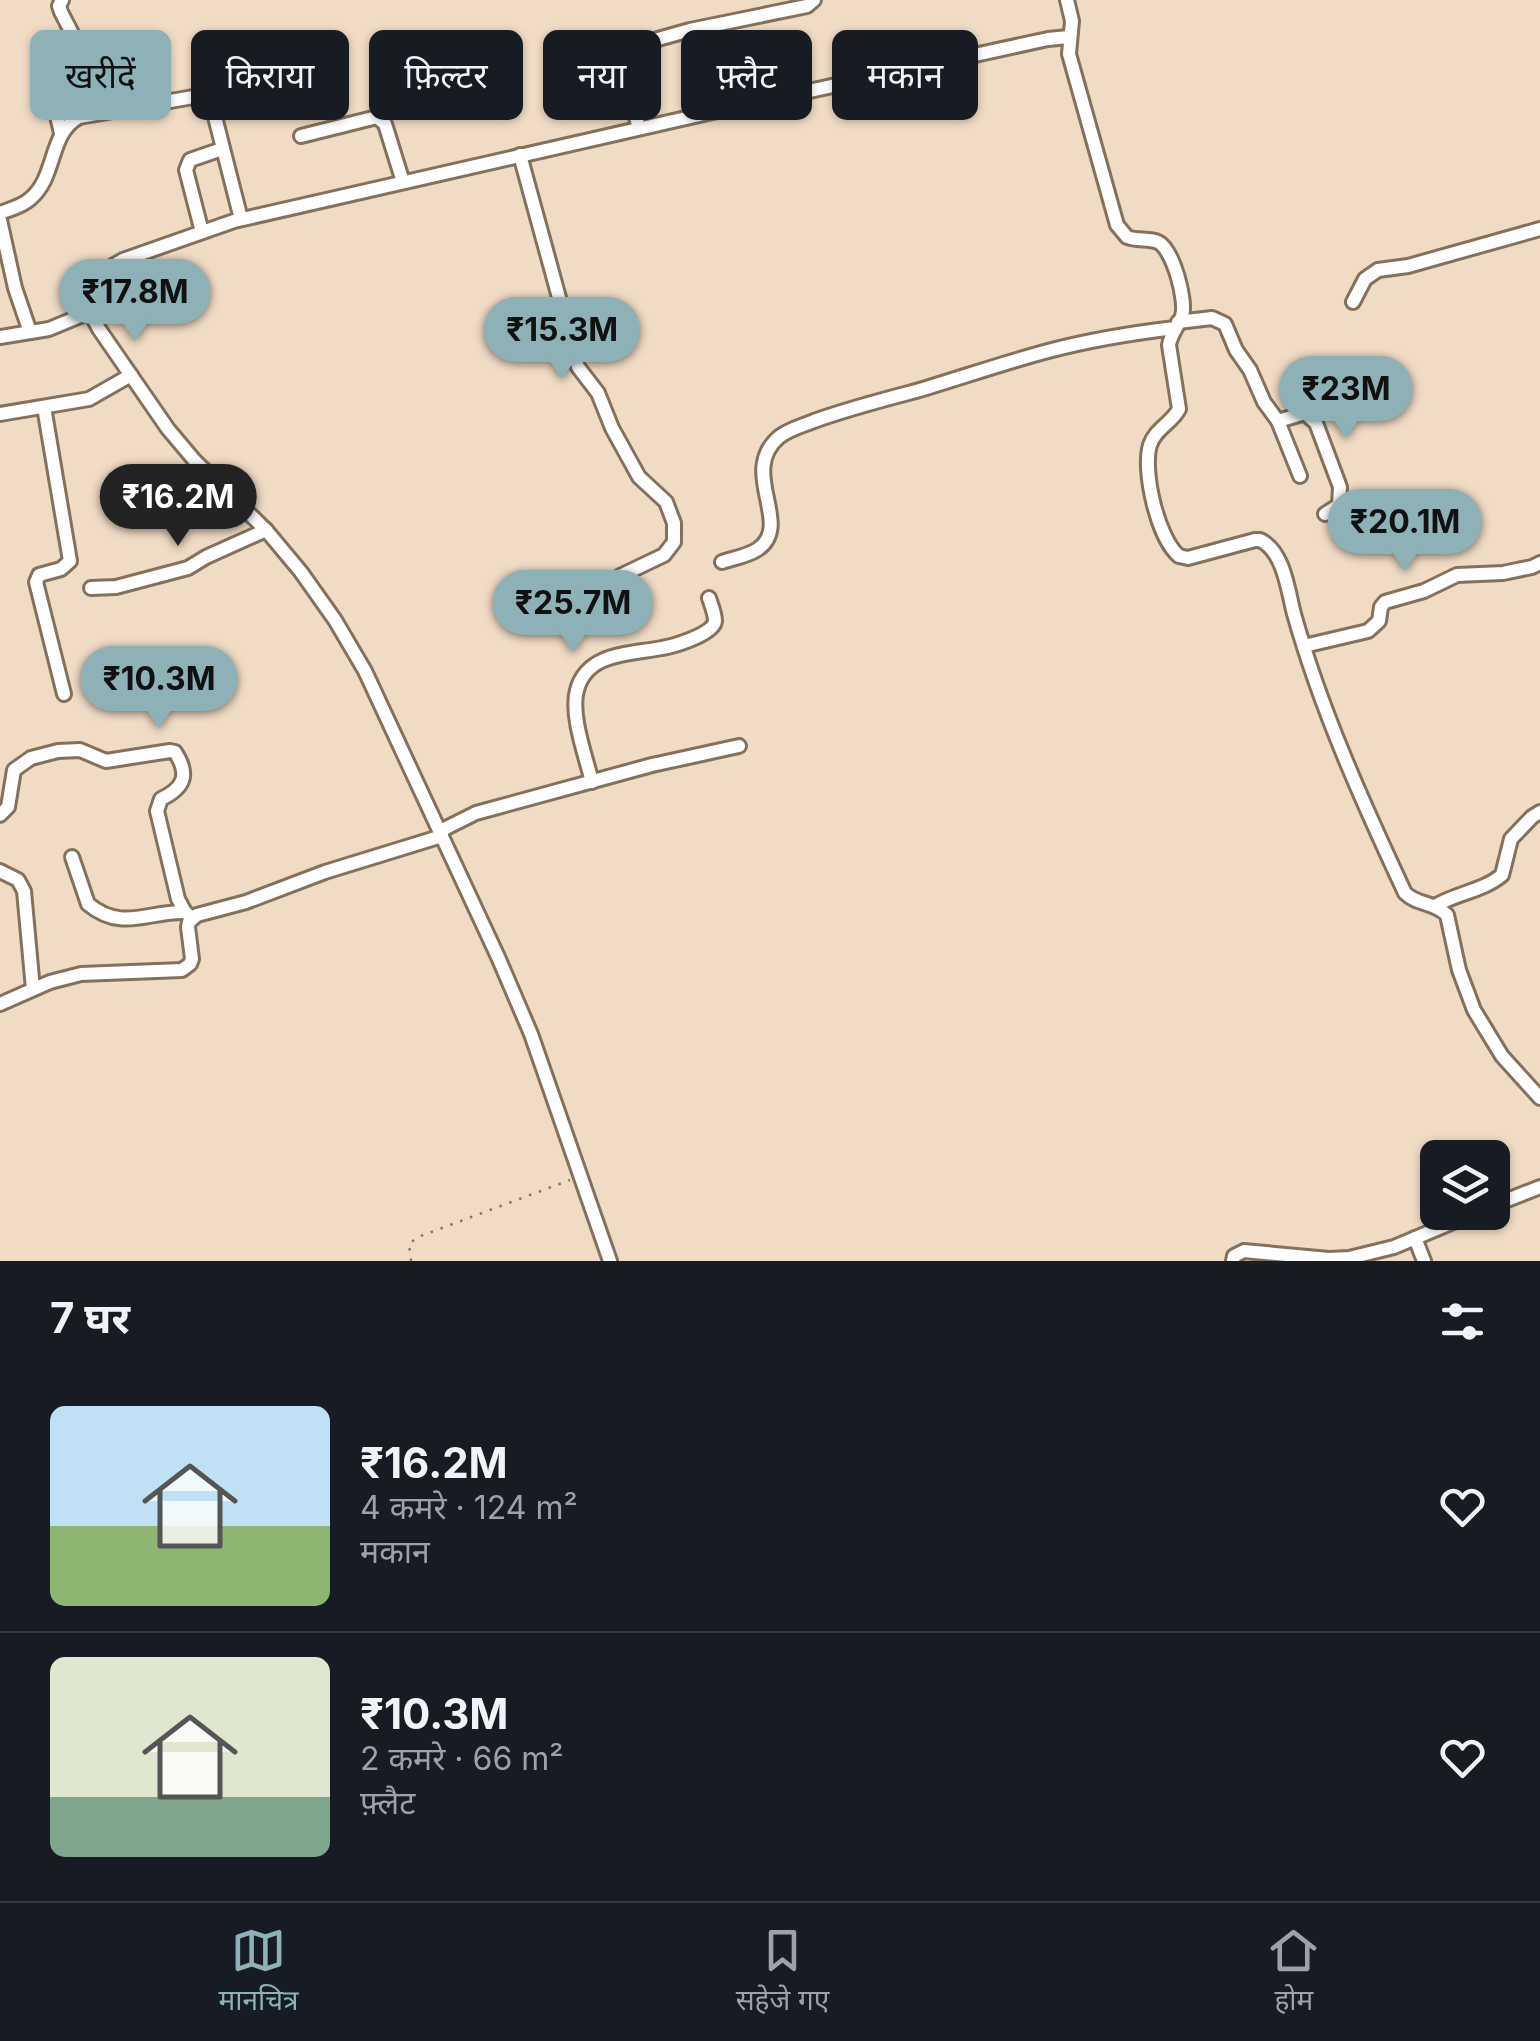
<!DOCTYPE html>
<html lang="hi">
<meta charset="utf-8">
<style>
:root{--surface:#171b24;--page:#242831;--text:#f1f3f6;--muted:#9ea1a6;--line:#363941;--accent:#8db1b7}
body{margin:0;font-family:Inter,"Noto Sans Devanagari",sans-serif;background:var(--page);color:var(--text);height:100vh;display:flex;flex-direction:column;font-size:38px;white-space:nowrap}
*{box-sizing:border-box;margin:0}
p{font-size:32px;color:var(--muted)}
.icon{flex:none;width:55px;height:55px;fill:none;stroke:currentColor;stroke-width:2;stroke-linecap:round;stroke-linejoin:round}
.map{position:relative;height:1261px;overflow:hidden}
.side{display:flex;flex-direction:column;background:var(--surface);flex:1}
.side>*{flex:none}
.top-card{position:absolute;left:30px;top:30px;width:1000px;height:90px;display:flex;gap:20px}
.controls{position:absolute;left:1420px;top:1140px;display:grid;gap:20px}
.controls a{display:grid;place-items:center;width:90px;height:90px;border-radius:15px;background:var(--surface);box-shadow:0 2px 8px #0004;font-size:50px}
.price{position:absolute;translate:-50% -85px;padding:0 22px;border-radius:35px;background:var(--accent);color:#111;font-size:32px;line-height:65px;filter:drop-shadow(0 2px 5px #0008)}
.price::after{content:'';position:absolute;left:50%;top:60px;width:30px;height:22px;margin-left:-15px;background:inherit;clip-path:polygon(0 0,100% 0,50% 100%)}
.price.active{background:#222;color:#fff}
ul{padding:0;list-style:none}
li{display:flex;align-items:center;gap:30px;height:250px;padding:0 50px}
li+li{border-top:2px solid var(--line)}
li span{display:grid;place-items:center;flex:none;width:280px;height:200px;border-radius:15px;color:#555}
li>.icon{margin-inline-start:auto}
span .icon{width:120px;height:120px;fill:#fffc;stroke-width:1}
li b{font-size:42px}
h2{display:flex;justify-content:space-between;align-items:center;height:120px;padding:0 50px;font-size:42px}
.pill{padding:0 35px;border-radius:15px;background:var(--surface);box-shadow:0 2px 8px #0004;font-size:35px;line-height:90px}
.pill.active{background:var(--accent);color:#111}
.tabs{display:flex;justify-content:space-around;align-items:center;height:140px;border-top:2px solid var(--line);background:var(--surface);font-size:28px;color:var(--muted)}
.tabs a{display:grid;justify-items:center;gap:5px}
.tabs .active{color:var(--accent)}
.map>svg:first-child{display:block}
</style>
<div class="map">
<svg width="1540" height="1261" viewBox="0 0 1540 1261">
<rect width="100%" height="100%" fill="#f0dbc5"/>
<g fill="none" stroke-linecap="round" stroke-linejoin="round">
<defs>
<g id="street">
<path d="M1067,0L1072,21L1069,54L1117,225L1127,237C1137,241 1149,238 1158,242C1173,249 1187,301 1182,316C1178,327 1171,333 1169,345L1179,409C1172,423 1155,429 1150,445C1142,471 1158,539 1179,556L1188,558L1255,540H1260C1284,551 1288,591 1294,614C1321,710 1363,803 1405,893C1417,905 1435,902 1447,915L1459,970L1474,1010L1502,1056L1540,1098"/>
<polyline points="639,128 618,55 619,50 690,30 807,6 814,0"/>
<path d="M61,134C58,115 45,87 59,71C67,61 76,61 79,47L61,12L59,6L62,0"/>
<polyline points="301,136 377,117 385,124 403,182"/>
<polyline points="520,155 578,367 598,393 612,428 639,477 666,502 674,523 674,542 664,555 620,576"/>
<path d="M0,213C10,209 21,207 30,199C57,177 48,134 79,117L199,96L210,103L214,113L241,219"/>
<polyline points="0,220 15,288 30,332"/>
<polyline points="202,232 186,170 190,160 222,149"/>
<polyline points="1353,302 1365,279 1378,270 1408,266 1540,229"/>
<polyline points="1178,322 1212,318 1225,324 1236,350 1250,370 1264,402 1278,421 1300,476"/>
<polyline points="0,337 49,329 90,312"/>
<polyline points="44,407 70,561 61,569 39,575 36,582 64,694"/>
<polyline points="0,414 89,399 131,375"/>
<polyline points="1278,421 1305,413 1316,423 1340,487 1339,505 1325,514"/>
<path d="M722,562C734,558 748,556 758,549C794,524 738,472 779,437C789,429 802,426 814,421C847,409 882,400 916,391C960,378 1003,363 1048,351C1090,340 1132,333 1175,328"/>
<polyline points="91,588 116,587 188,568 206,557 266,530"/>
<polyline points="1304,646 1368,631 1379,621 1381,607 1385,602 1424,591 1457,575 1503,573 1532,567 1540,563"/>
<path d="M592,782C586,757 570,715 577,690C587,652 631,654 662,648C674,646 714,634 715,621C715,614 711,604 709,598"/>
<path d="M0,815L8,807L14,770L31,758L58,751L80,750L106,761L170,751L175,752C190,775 184,788 161,799L157,811L178,899L185,912L192,918"/>
<polyline points="440,831 476,813 652,765 739,746"/>
<path d="M72,857L88,904C122,932 148,911 185,912"/>
<polyline points="0,871 18,880 24,891 33,989"/>
<path d="M1435,906C1456,893 1483,891 1502,875L1511,839L1532,817L1540,812"/>
<polyline points="0,1004 50,982 81,974 182,970 190,964 192,959 188,927 189,922 197,915 246,902 325,872 442,836"/>
<polyline points="1492,1206 1540,1187"/>
<polyline points="1415,1238 1424,1261"/>
<polyline points="610,1261 531,1034 498,957 365,671 335,620 301,572 266,530 195,461 168,429 99,329 90,312 88,298 93,284 104,271 123,260 234,221 708,113 1048,39 1069,37"/>
<polyline points="1233,1261 1234,1256 1244,1251 1329,1259 1349,1258 1394,1247 1477,1212"/>
</g>
</defs>
<use href="#street" stroke="#83715d" stroke-width="18"/>
<polyline stroke="#847667" stroke-width="2.5" stroke-dasharray="2.5 8" stroke-linecap="butt" points="411,1261 409,1244 418,1237 570,1180"/>
<use href="#street" stroke="#fff" stroke-width="12"/>
</g>
</svg>
<div class="controls">
<a><svg class="icon" aria-label="layers" viewBox="0 0 24 24"><path d="M12 4l9 5-9 5-9-5zM3 14l9 5 9-5"/></svg></a>
</div>
<b class="price" style="left:135px;top:344px">₹17.8M</b>
<b class="price" style="left:562px;top:382px">₹15.3M</b>
<b class="price" style="left:1346px;top:441px">₹23M</b>
<b class="price active" style="left:178px;top:549px">₹16.2M</b>
<b class="price" style="left:1405px;top:574px">₹20.1M</b>
<b class="price" style="left:573px;top:655px">₹25.7M</b>
<b class="price" style="left:159px;top:731px">₹10.3M</b>
<div class="top-card">
<a class="pill active">खरीदें</a>
<a class="pill">किराया</a>
<a class="pill">फ़िल्टर</a>
<a class="pill">नया</a>
<a class="pill">फ़्लैट</a>
<a class="pill">मकान</a>
</div>
</div>
<section class="side">
<h2>7 घर<svg class="icon" aria-label="filters" viewBox="0 0 24 24"><path d="M4 7h16M4 17h16"/><circle cx="9" cy="7" r="2"/><circle cx="15" cy="17" r="2"/></svg></h2>
<ul>
<li><span style="background:linear-gradient(#bfe0f5 60%,#8fb573 0)"><svg class="icon" aria-label="home" viewBox="0 0 24 24"><path d="M3 11l9-7 9 7M6 9v11h12V9"/></svg></span><div><b>₹16.2M</b><p>4 कमरे · 124 m²</p><p>मकान</p></div><svg class="icon" aria-label="heart" viewBox="0 0 24 24"><path d="M12 20l-8-8c-3-5 5-10 8-4 3-6 11-1 8 4z"/></svg></li>
<li><span style="background:linear-gradient(#dfe7d0 70%,#7fa58c 0)"><svg class="icon" aria-label="home" viewBox="0 0 24 24"><path d="M3 11l9-7 9 7M6 9v11h12V9"/></svg></span><div><b>₹10.3M</b><p>2 कमरे · 66 m²</p><p>फ़्लैट</p></div><svg class="icon" aria-label="heart" viewBox="0 0 24 24"><path d="M12 20l-8-8c-3-5 5-10 8-4 3-6 11-1 8 4z"/></svg></li>
</ul>
</section>
<nav class="tabs">
<a class="active"><svg class="icon" aria-label="map" viewBox="0 0 24 24"><path d="M3 6l6-2 6 2 6-2v14l-6 2-6-2-6 2zM9 4v14M15 6v14"/></svg>मानचित्र</a>
<a><svg class="icon" aria-label="saved" viewBox="0 0 24 24"><path d="M7 4h10v16l-5-4-5 4z"/></svg>सहेजे गए</a>
<a><svg class="icon" aria-label="home" viewBox="0 0 24 24"><path d="M3 11l9-7 9 7M6 9v11h12V9"/></svg>होम</a>
</nav>
